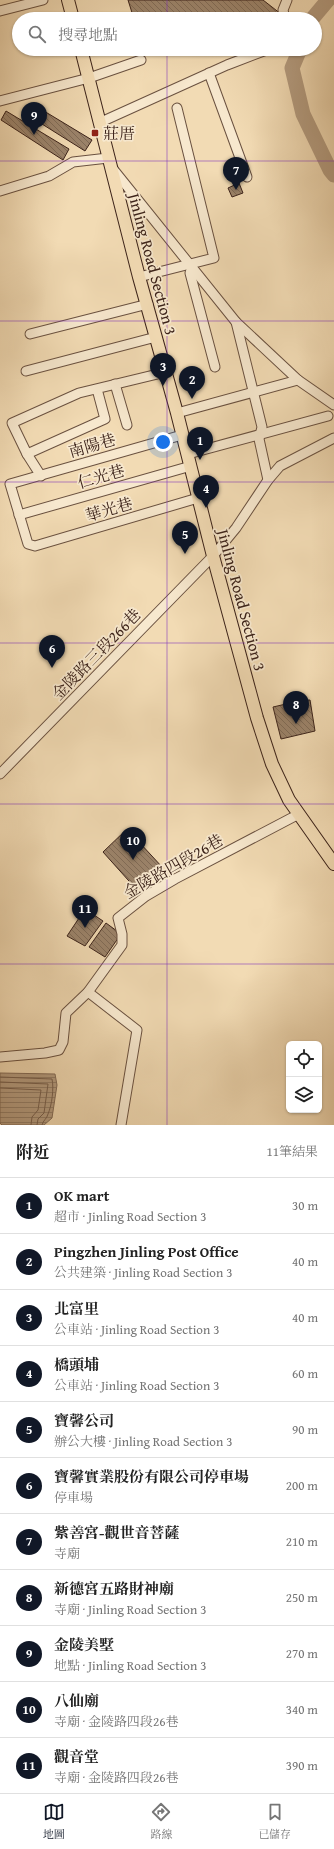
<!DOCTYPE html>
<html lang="zh-TW">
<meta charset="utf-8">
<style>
:root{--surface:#fff;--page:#f2f2f2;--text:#222;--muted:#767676;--line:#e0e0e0;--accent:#111827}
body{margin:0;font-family:"Gentium Book Plus","Noto Serif TC",serif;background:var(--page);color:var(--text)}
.controls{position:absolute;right:12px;bottom:12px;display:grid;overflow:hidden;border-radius:6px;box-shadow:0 1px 3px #0004}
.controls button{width:36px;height:36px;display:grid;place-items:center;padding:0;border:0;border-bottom:1px solid var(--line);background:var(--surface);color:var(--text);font:20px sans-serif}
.you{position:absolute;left:163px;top:442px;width:14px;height:14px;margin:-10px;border:3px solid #fff;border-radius:50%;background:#1a73e8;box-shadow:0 0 0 6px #1a73e833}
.badge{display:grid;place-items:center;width:26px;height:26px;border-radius:50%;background:var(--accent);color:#fff;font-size:13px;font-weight:700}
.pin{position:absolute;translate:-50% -33px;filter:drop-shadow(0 1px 2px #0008)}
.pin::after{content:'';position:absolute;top:21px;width:14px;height:12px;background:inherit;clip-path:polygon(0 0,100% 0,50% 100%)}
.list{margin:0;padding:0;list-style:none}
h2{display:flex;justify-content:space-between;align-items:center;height:52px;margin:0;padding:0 16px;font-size:17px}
h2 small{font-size:13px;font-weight:400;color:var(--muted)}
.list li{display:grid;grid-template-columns:26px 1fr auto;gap:12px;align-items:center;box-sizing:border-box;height:56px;padding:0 16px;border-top:1px solid var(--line)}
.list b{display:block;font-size:15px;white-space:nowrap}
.list p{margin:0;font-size:13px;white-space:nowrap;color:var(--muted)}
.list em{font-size:13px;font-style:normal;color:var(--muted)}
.icon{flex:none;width:22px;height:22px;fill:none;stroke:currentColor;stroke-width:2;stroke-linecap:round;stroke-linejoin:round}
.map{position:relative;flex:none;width:334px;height:1125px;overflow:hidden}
.search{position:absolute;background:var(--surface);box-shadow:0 1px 3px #0004;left:12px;right:12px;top:12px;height:44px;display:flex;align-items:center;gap:10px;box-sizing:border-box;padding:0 14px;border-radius:22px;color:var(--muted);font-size:15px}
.sheet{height:668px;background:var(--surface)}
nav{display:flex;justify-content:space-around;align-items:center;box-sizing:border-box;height:56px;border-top:1px solid var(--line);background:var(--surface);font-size:11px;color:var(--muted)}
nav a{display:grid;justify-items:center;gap:2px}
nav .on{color:var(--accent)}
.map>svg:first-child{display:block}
.water{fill:url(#water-rules);stroke:#846c57}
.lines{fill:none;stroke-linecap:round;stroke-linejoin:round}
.shore{stroke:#78604d;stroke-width:1}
.river{stroke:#b49c80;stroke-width:15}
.building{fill:url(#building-back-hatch);stroke:#3c231a}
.minor-casing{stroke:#6a5140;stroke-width:11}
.major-casing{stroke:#3c231a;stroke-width:14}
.minor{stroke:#f7e8ce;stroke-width:9}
.major{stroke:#f2dbb4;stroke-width:12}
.grid{fill:none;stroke:#7b2cbf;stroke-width:1;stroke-opacity:0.55}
.poi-dot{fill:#8f2418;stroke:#f7e8ce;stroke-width:1.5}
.labels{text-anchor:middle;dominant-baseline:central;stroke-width:3.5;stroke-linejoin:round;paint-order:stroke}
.poi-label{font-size:16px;fill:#3c231a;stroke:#f7e8ce;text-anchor:start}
.street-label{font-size:16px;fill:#3c231a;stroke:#f7e8ce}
</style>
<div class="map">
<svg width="334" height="1125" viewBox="0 0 334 1125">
<defs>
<pattern id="water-rules" width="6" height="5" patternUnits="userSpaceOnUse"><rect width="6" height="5" fill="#b49c80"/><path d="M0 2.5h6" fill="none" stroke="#947f68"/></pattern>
<pattern id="building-back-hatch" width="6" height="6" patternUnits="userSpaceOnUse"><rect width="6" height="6" fill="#9b836a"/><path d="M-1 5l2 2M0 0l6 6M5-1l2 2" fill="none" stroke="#806b56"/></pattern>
</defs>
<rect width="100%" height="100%" fill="#f2dbb4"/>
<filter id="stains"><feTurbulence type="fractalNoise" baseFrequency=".005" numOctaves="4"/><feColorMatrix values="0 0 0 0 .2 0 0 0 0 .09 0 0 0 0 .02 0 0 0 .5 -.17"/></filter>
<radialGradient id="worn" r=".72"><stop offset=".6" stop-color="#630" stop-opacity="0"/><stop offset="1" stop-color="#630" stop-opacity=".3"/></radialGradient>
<!-- water -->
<path class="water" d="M0,1073L55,1074L57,1085L52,1118L44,1125H2L0,1123Z"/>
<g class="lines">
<!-- shore -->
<g class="shore">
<path d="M0,1077L52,1079C54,1088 52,1105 48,1114C47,1119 43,1120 42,1125"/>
<path d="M0,1082L48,1084L44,1113L38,1119L37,1125"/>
<path d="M0,1088L41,1090L38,1110L32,1117L31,1125"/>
</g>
<!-- river -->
<g class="river">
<path d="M312,19L328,0"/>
<path d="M300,49L292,68L303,114L330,170L334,175"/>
</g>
</g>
<!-- building -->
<g class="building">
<path d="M128,0H263L281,14L282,19H134Z"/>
<path d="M173,49H215L204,52L191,50L175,54Z"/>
<path d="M39,108L92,140L85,151L34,119Z"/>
<path d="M6,111L69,149L63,160L1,120Z"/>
<path d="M239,183L243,193L232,197L228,188Z"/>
<path d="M310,700L315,731L281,739L273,707L299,701Z"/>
<path d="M127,829L163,868L137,890L103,852Z"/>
<path d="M85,909L103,921L85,946L67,936Z"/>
<path d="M106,923L121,934L105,957L89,947Z"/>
</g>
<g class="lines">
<!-- minor casing -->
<g class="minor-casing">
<g id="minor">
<path d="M0,11L43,0"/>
<path d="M285,19L283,10L287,0"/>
<path d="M209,73L247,177"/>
<path d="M0,101L89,78L141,60"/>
<path d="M101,122L227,65L269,49"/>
<path d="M113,169L236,322L298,380L334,405"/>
<path d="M0,191L49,176L73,162L108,158"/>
<path d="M192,267L190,273L215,367"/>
<path d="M139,277L214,258L177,108"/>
<path d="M236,322L262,427L259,439L268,480"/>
<path d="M30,334L148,304"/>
<path d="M26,371L156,337"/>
<path d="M115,384L127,425"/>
<path d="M97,389L105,419L27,454L12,423L79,393L166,372"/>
<path d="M177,413L298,380"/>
<path d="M182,435L10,484L28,544L35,546L198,498"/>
<path d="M27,454L41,476"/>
<path d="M188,454L328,416"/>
<path d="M19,515L191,466"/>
<path d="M0,774L213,556L236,528L268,480L280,466L334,438"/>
<path d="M88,992L137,1030L121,1125"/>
<path d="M0,1057L45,1053L59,1050L63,1042L66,1013L88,992L122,945V934L118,918L146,896L175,879L299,814"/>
</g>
</g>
<!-- major casing -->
<g class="major-casing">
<g id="major">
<path d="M68,0L73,19"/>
<path d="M81,49L139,277L177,413L213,556L257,718L272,764L289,800L334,864"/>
</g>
</g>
<!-- minor -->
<use href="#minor" class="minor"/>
<!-- major -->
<use href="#major" class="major"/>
</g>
<!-- grid -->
<path class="grid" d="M167,0V19M167,49V1125M0,161H334M0,321H334M0,482H334M0,643H334M0,804H334M0,964H334"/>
<!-- markers -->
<rect class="poi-dot" x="91" y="129" width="8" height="8" rx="2"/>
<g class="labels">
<!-- poi labels -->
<g class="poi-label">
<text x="103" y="133">莊厝</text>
</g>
<!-- street labels -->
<g class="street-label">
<text transform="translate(153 264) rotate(75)">Jinling Road Section 3</text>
<text transform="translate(92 445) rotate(-16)">南陽巷</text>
<text transform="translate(101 476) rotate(-16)">仁光巷</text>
<text transform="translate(109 509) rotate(-16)">華光巷</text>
<text transform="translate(242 600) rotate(75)">Jinling Road Section 3</text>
<text transform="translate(96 654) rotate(-46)">金陵路三段266巷</text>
<text transform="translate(173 866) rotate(-30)">金陵路四段26巷</text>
</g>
</g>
<rect width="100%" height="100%" filter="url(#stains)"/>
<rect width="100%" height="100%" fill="url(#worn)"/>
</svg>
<div class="controls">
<button><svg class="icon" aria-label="locate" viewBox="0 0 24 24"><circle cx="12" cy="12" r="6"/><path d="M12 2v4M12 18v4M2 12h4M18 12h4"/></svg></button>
<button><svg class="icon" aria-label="layers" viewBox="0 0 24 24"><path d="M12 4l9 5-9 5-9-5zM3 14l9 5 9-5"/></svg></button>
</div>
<div class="you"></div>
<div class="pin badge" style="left:200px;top:460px">1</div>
<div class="pin badge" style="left:192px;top:399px">2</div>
<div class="pin badge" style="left:163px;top:386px">3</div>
<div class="pin badge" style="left:206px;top:508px">4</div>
<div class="pin badge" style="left:185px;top:554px">5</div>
<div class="pin badge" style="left:52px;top:668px">6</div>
<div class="pin badge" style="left:236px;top:190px">7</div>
<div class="pin badge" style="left:296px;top:724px">8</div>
<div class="pin badge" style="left:34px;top:135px">9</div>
<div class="pin badge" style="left:133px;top:860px">10</div>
<div class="pin badge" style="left:85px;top:928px">11</div>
<div class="search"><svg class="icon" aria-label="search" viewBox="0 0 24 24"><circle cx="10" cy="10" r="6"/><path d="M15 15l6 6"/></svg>搜尋地點</div>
</div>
<section class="sheet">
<h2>附近<small>11筆結果</small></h2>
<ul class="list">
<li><span class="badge">1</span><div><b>OK mart</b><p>超市 · Jinling Road Section 3</p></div><em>30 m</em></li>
<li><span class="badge">2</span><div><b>Pingzhen Jinling Post Office</b><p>公共建築 · Jinling Road Section 3</p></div><em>40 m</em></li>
<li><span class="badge">3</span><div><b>北富里</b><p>公車站 · Jinling Road Section 3</p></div><em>40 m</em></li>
<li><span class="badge">4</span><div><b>橋頭埔</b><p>公車站 · Jinling Road Section 3</p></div><em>60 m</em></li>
<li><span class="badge">5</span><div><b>寶馨公司</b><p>辦公大樓 · Jinling Road Section 3</p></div><em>90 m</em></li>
<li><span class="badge">6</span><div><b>寶馨實業股份有限公司停車場</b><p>停車場</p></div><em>200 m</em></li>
<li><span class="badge">7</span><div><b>紫善宮-觀世音菩薩</b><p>寺廟</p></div><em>210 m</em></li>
<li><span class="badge">8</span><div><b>新德宮五路財神廟</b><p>寺廟 · Jinling Road Section 3</p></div><em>250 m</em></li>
<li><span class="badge">9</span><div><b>金陵美墅</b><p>地點 · Jinling Road Section 3</p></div><em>270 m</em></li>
<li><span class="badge">10</span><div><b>八仙廟</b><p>寺廟 · 金陵路四段26巷</p></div><em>340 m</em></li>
<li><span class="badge">11</span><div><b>觀音堂</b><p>寺廟 · 金陵路四段26巷</p></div><em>390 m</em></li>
</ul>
</section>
<nav>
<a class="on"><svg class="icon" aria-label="map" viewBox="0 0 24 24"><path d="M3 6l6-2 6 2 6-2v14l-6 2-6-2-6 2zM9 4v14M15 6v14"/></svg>地圖</a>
<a><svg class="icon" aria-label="directions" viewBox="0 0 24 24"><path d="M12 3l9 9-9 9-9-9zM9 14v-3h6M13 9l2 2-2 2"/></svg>路線</a>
<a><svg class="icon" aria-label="saved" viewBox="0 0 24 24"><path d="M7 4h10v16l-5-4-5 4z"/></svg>已儲存</a>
</nav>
